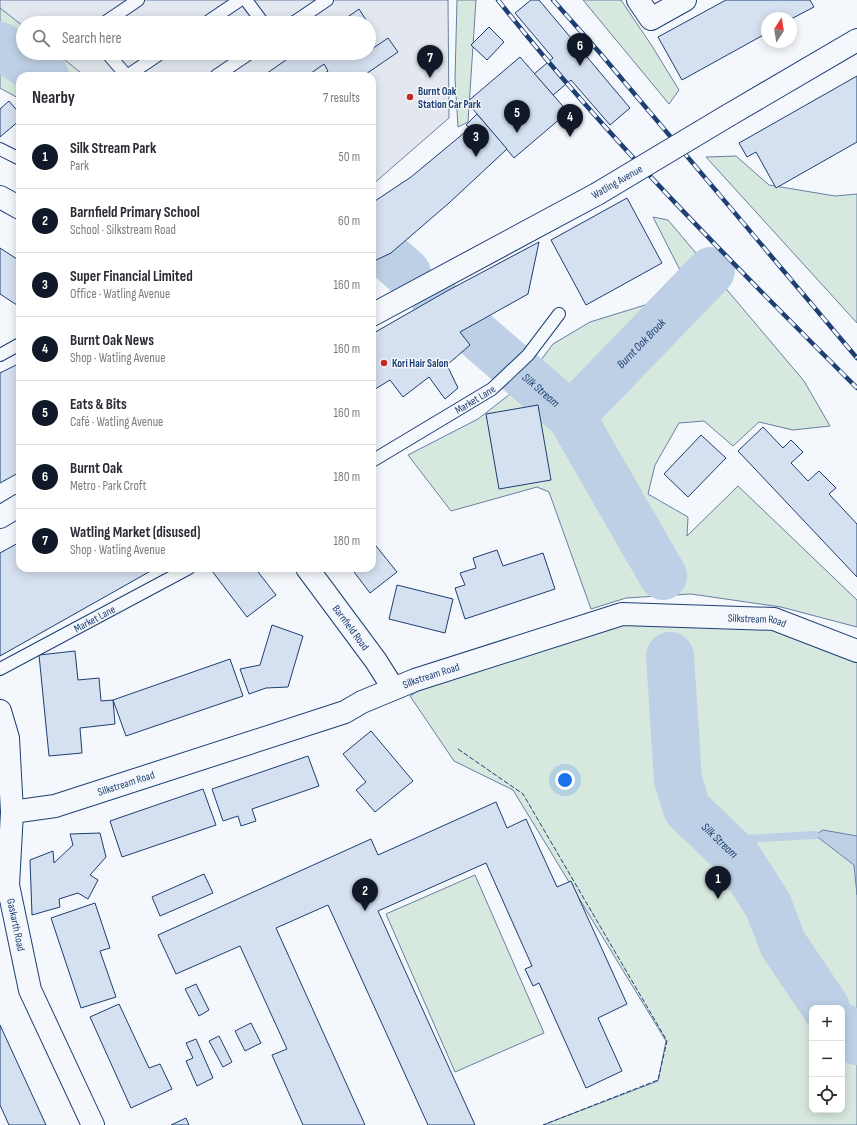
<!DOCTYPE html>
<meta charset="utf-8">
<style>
:root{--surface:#fff;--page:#f7f7f7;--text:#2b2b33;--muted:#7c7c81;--line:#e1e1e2;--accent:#111827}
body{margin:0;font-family:"Sofia Sans Condensed",sans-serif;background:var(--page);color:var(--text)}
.controls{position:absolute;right:12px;bottom:12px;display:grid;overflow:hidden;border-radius:8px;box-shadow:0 2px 10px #0003}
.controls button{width:36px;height:36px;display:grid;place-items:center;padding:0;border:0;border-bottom:1px solid var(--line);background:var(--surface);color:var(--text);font:20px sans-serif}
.compass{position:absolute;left:761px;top:12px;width:36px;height:36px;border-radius:50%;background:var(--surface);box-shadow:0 2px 10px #0003;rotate:12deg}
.you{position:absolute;left:565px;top:780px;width:14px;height:14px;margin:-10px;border:3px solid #fff;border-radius:50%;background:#1a73e8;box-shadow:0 0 0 6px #1a73e833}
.badge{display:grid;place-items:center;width:26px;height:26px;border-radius:50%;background:var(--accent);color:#fff;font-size:13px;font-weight:700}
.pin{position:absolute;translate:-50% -33px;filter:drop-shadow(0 1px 2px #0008)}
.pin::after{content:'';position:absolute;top:21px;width:14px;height:12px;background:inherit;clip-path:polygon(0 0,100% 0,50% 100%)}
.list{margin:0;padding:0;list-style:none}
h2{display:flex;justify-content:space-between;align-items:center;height:52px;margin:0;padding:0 16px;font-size:17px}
h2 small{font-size:13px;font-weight:400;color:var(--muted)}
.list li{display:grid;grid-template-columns:26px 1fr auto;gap:12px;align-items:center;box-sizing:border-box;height:64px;padding:0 16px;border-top:1px solid var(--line)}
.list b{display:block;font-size:15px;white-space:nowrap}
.list p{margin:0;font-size:13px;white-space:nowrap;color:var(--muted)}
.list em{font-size:13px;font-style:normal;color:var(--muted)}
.icon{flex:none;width:22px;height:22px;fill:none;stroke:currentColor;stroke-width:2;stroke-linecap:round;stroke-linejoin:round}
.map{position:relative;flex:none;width:857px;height:1125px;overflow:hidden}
.search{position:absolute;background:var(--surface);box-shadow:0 2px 10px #0003;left:16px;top:16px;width:360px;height:44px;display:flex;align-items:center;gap:10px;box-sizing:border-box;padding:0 14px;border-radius:22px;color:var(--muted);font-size:15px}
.panel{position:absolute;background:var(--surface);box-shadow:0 2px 10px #0003;left:16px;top:72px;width:360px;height:500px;border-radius:12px}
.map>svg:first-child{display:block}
.green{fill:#d7e8df;stroke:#687fa3;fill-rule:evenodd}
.parking{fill:#e3e8f0;stroke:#687fa3}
.water{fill:#bed0e5;stroke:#687fa3}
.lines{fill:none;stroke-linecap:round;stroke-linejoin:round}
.stream{stroke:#bed0e5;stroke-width:8}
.river{stroke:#bed0e5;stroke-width:48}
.building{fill:#d5e0f0;stroke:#1d3f73}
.lane-casing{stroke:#1d3f73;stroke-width:14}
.street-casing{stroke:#1d3f73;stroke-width:24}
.secondary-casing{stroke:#1d3f73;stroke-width:24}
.lane{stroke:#f4f7fb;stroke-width:12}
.street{stroke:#f4f7fb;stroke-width:22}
.secondary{stroke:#f4f7fb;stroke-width:22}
.rail-casing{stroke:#1d3f73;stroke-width:4.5}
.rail{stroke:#f4f7fb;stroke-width:3;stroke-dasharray:9;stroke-linecap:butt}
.secondary-bridge-casing{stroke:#1d3f73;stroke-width:24;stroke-linecap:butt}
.secondary-bridge{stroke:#f4f7fb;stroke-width:22}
.fence{stroke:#1d3f73;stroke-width:1;stroke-dasharray:5 2;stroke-linecap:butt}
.poi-dot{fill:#c62828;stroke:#f4f7fb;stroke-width:1.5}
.labels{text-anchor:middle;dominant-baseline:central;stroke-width:3;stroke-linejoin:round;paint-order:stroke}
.poi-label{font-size:11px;font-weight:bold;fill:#1d3f73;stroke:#f4f7fb;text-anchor:start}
.street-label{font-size:11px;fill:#1d3f73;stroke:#f4f7fb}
.water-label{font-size:12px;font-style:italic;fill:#1d3f73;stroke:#f4f7fb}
</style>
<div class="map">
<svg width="857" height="1125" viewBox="0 0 857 1125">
<rect width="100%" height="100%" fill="#f4f7fb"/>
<!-- green -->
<g class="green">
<path d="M0,0L23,23V53H157L177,76H20V99L0,88Z"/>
<path d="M457,0H476L468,122L458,127L455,79Z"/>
<path d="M583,0H621L652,46L679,90L669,104Z"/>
<path d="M736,156L769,185L835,196L857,194V323L706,157Z"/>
<path d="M653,217L668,220L804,381L830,426L793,430L759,422L733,446L704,421L679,423L655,465L648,494L688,517L687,536L738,486L857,600V627L781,607L691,594L626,598L591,609L549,492L537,487L451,511L408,455L478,419L523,384L553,344L590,322L671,297L681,272Z"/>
<path d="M623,613L771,618L857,651V1125H543L658,1081L666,1041L513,790L454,761L410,696L445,675ZM812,1008H842V1110H812Z"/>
<path d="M475,875L544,1033L455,1072L386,914Z"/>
</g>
<!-- parking -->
<path class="parking" d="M0,0H448L449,118L372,185V76H85L56,53H369V23H23V26L0,8Z"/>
<!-- water -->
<path class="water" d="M823,830L857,836V895L854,865L815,835Z"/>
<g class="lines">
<!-- stream -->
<g class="stream">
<path d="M407,273L434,298"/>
<path d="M727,848L746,839L815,835"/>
</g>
<!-- river -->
<g class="river">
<path d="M0,46L45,76"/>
<path d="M372,242L407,273"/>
<path id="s1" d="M434,298L571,416L663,576"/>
<path id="s2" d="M571,416L711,271"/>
<path id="s3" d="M670,656L678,780L687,809L738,858L768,905L783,944L826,1008"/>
<path d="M842,1027L857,1041"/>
</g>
</g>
<!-- building -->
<g class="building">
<path d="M531,0H539L630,108L610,125L571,80L553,95L534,74L553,58L515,13Z"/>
<path d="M726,0H810L814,7L791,19V18H767V33L682,80L658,37Z"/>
<path d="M359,9L368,23H339Z"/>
<path d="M489,27L504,42L487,60L471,45Z"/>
<path d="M388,38L398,52L363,76H320L328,71L324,64L307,76H263L296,53H354L358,59L366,53H369V51Z"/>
<path d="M520,57L568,112L514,158L467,102Z"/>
<path d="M857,76V142L776,188L756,152L747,157L739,143Z"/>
<path d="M9,101L20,114V120L0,137V109Z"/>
<path d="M477,114L507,149L449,203L391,253L372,262V203L411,177L470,128L466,125Z"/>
<path d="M627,198L662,263L586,305L551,240Z"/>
<path d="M539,242L528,294L460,332L470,345L447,365L458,388L445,399L429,377L403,397L390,380L372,391V334L447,291Z"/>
<path d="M0,248L20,261V307L0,294Z"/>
<path d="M20,363V472L0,483V373Z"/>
<path d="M538,405L551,480L499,489L486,414Z"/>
<path d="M763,427L783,448L791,440L803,452L791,463L808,481L819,471L836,488L829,494L857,524V577L738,451Z"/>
<path d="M701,435L726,458L688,497L664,474Z"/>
<path d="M372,541L397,572L370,593L351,568H372Z"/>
<path d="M20,542V568H156L0,656V553Z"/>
<path d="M497,550L503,566L543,553L555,589L465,619L455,588L465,585L460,573L476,568L473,558Z"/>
<path d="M216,568H255L276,595L247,617L212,571Z"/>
<path d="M397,585L453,599L445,633L389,619Z"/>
<path d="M272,625L303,636L288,687L266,688L249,694L240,669L260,665Z"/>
<path d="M75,651L78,680L99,678L101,701L113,700L115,724L80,728L82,753L49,756L39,655Z"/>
<path d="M230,659L243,696L126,736L113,700Z"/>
<path d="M371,731L413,781L375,812L356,790L366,782L343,754Z"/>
<path d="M308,756L319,786L252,809L256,821L241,826L238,816L223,821L212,789Z"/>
<path d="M203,789L216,825L122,857L110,821Z"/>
<path d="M496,802L507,828L526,819L557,887L571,881L627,1004L598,1018L622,1071L586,1088L539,983L533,986L525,969L532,966L486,863L378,911L475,1125H428L328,905L276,928L365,1125H303L272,1055L287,1049L240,946L176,974L158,935L371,839L378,855Z"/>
<path d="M100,833L106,857L90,875L98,880L88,899L78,893L59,899L60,907L32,915L30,860L53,851L54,863L73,845L70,834Z"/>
<path d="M204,874L213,893L160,916L152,897Z"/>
<path d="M95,903L110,948L100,951L116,997L81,1008L51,918Z"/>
<path d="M196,984L209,1010L199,1016L185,989Z"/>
<path d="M119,1004L149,1068L160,1064L172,1089L131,1108L90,1017Z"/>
<path d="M251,1023L261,1043L245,1051L235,1031Z"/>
<path d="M0,1025L46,1125H9L0,1105Z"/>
<path d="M219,1036L232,1062L223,1067L209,1041Z"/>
<path d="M196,1039L213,1078L197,1086L186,1061L193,1058L186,1043Z"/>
<path d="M186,1118L189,1125H171Z"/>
</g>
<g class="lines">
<!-- lane casing -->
<g class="lane-casing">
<g id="lane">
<path d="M246,0L263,23"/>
<path d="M104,23L138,0"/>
<path d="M206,23L240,0"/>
<path d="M293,23L327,0"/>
<path d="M107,53L127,76L161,53"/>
<path d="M216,76L250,53"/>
<path d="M0,149L20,159"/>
<path d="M0,355L20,344"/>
<path id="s4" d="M372,461L492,389L528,355L559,314"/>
<path id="s5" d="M0,669L189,568"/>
</g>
</g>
<!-- street casing -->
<g class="street-casing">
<g id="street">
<path d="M638,0L651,19L685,0"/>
<path d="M0,197L20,208"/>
<path id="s6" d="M307,568L376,661L393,688"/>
<path id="s7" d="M0,711L8,738L12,812L8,885L30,990L93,1125"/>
<path id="s8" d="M12,812L55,806L345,712L362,702L415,680L622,614L774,619L857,651"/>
</g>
</g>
<!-- secondary casing -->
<g class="secondary-casing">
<g id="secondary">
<path d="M729,115L857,40"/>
<path d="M372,315L597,194"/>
<path d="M0,517L20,505"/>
</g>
</g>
<!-- lane -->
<use href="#lane" class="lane"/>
<!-- street -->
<use href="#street" class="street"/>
<!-- secondary -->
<use href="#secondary" class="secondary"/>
<!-- rail casing -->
<g class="rail-casing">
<g id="rail">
<path d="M498,0C607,138 732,263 857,388"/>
<path d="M553,0L600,53L857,358"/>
</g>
</g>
<!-- rail -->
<use href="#rail" class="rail"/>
<!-- secondary-bridge casing -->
<g class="secondary-bridge-casing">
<path id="secondary-bridge" d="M597,194L729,115"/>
</g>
<!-- secondary-bridge -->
<use href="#secondary-bridge" class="secondary-bridge"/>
<!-- fence -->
<path class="fence" d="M458,749L523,794L667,1041L658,1080L543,1125"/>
</g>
<!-- markers -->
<g class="poi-dot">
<circle cx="410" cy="97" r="4"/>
<circle cx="384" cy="363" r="4"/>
</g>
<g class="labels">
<!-- poi labels -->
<g class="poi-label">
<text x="418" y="91">Burnt Oak<tspan x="418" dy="13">Station Car Park</tspan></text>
<text x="392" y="363">Kori Hair Salon</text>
</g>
<!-- street labels -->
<g class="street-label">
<text transform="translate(617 182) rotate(-30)">Watling Avenue</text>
<text stroke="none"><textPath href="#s4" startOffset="120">Market Lane</textPath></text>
<text stroke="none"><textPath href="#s5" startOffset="107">Market Lane</textPath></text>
<text stroke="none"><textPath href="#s8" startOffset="778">Silkstream Road</textPath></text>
<text stroke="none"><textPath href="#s6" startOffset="74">Barnfield Road</textPath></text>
<text stroke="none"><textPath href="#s8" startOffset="442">Silkstream Road</textPath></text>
<text stroke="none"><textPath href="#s8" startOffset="118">Silkstream Road</textPath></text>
<text stroke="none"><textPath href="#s7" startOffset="216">Gaskarth Road</textPath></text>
</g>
<!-- water labels -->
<g class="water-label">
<text stroke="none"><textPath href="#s2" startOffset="101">Burnt Oak Brook</textPath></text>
<text stroke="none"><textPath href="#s1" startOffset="141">Silk Stream</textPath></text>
<text stroke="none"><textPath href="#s3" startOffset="200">Silk Stream</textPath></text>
</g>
</g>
</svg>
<div class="controls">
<button>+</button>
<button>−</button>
<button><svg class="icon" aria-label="locate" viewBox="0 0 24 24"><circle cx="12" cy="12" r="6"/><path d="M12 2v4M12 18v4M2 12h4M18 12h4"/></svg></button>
</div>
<svg class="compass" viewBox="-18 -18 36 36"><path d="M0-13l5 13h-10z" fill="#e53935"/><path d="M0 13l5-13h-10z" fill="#7c7c81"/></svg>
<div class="you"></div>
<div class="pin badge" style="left:718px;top:899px">1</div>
<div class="pin badge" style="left:365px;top:911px">2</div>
<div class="pin badge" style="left:476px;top:157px">3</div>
<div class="pin badge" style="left:570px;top:137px">4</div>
<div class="pin badge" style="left:517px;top:133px">5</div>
<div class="pin badge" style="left:580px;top:66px">6</div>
<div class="pin badge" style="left:430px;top:78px">7</div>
<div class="search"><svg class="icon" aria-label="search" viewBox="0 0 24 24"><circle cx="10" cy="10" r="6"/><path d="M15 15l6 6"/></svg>Search here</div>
<section class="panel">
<h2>Nearby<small>7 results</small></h2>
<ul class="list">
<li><span class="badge">1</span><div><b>Silk Stream Park</b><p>Park</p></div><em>50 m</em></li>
<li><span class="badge">2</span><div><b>Barnfield Primary School</b><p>School · Silkstream Road</p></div><em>60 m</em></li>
<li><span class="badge">3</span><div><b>Super Financial Limited</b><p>Office · Watling Avenue</p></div><em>160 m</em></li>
<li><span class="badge">4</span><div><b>Burnt Oak News</b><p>Shop · Watling Avenue</p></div><em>160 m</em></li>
<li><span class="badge">5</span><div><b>Eats &amp; Bits</b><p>Café · Watling Avenue</p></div><em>160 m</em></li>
<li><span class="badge">6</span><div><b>Burnt Oak</b><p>Metro · Park Croft</p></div><em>180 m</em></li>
<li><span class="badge">7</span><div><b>Watling Market (disused)</b><p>Shop · Watling Avenue</p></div><em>180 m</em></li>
</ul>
</section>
</div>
